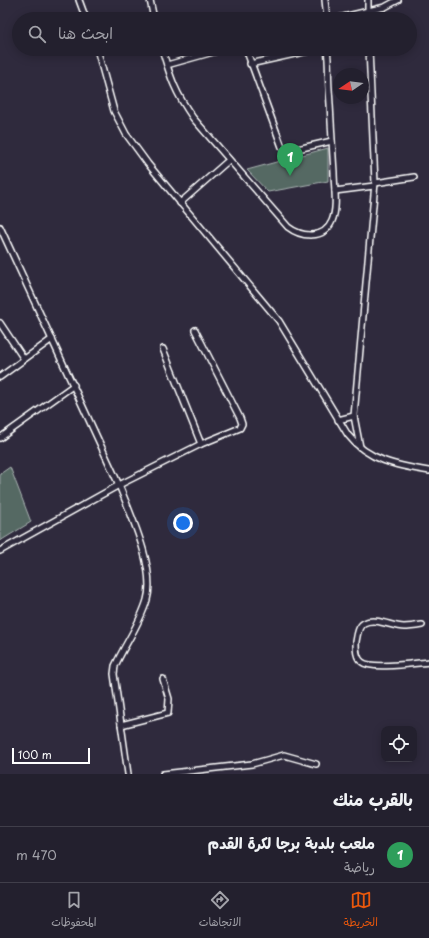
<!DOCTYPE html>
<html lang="ar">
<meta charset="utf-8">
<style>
:root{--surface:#23202e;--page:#2f2d3a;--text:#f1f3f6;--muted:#a3a3aa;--line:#403e4a;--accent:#ea580c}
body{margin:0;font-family:"Playpen Sans","Playpen Sans Arabic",sans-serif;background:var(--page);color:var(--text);direction:rtl}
.controls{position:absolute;right:12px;bottom:12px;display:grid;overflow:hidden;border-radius:8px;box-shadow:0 2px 10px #0003}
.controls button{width:36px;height:36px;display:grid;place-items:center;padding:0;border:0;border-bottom:1px solid var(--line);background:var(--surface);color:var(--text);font:20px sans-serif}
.compass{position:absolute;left:333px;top:68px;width:36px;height:36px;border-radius:50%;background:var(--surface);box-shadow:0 2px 10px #0003;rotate:257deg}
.scale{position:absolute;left:12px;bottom:10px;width:78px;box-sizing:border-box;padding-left:4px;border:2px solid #fff;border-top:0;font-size:11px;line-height:14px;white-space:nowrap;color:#fff;-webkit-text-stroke:3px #2f2a3d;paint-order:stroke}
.you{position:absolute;left:183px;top:523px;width:14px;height:14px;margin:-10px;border:3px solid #fff;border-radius:50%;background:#1a73e8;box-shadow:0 0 0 6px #1a73e833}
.badge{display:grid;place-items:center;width:26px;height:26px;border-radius:50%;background:var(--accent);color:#fff;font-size:13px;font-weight:700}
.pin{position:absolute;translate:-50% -33px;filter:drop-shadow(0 1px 2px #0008)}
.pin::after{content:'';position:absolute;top:21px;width:14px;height:12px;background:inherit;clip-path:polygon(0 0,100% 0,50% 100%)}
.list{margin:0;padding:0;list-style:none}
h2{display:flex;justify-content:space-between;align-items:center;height:52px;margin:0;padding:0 16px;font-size:17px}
h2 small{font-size:13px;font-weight:400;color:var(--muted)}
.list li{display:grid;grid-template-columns:26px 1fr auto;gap:12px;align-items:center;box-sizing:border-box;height:56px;padding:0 16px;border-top:1px solid var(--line)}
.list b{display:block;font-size:15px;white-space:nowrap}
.list p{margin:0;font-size:13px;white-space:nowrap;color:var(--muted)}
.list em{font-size:13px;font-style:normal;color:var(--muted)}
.icon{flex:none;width:22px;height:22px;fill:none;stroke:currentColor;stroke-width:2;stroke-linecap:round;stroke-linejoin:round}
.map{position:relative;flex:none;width:429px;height:774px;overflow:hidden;direction:ltr}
.search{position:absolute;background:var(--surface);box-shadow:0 2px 10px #0003;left:12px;right:12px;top:12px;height:44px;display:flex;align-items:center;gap:10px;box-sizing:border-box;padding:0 14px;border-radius:22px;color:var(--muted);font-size:15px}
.sheet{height:108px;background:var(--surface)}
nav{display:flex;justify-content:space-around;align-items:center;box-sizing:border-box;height:56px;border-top:1px solid var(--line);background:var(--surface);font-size:11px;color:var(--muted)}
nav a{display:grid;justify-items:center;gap:2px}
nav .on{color:var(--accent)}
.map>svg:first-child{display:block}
.green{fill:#556964;stroke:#aab4b2}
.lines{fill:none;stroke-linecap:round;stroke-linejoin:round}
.street-casing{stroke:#fff;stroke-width:8}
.street{stroke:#2f2a3d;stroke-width:5}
</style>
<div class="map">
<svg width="429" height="774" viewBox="0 0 429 774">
<rect width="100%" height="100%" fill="#2f2a3d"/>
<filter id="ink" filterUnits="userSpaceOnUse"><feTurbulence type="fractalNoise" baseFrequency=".025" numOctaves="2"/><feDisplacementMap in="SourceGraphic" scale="8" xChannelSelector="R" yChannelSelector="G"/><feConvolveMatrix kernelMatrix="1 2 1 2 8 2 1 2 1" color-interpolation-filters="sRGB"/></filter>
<g filter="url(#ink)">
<!-- green -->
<g class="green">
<path d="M328,148V181L268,192L247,170Z"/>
<path d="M10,467L31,522L0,541V474Z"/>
</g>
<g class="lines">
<!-- street casing -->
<g class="street-casing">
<g id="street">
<path d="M79,0L86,19"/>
<path d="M150,0L154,19"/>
<path d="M325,0L327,19"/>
<path d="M368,0V19"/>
<path d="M335,19L385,7L398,0"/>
<path d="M97,49L114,111L126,134L148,164L279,321L348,435C368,461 399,466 429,471"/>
<path d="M162,49C171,79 175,92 193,118L288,227C301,237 324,240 332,221C338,207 334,187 334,172C332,144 331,117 329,89C328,76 329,62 327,49"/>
<path d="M246,49L282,147L289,151L332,141"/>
<path d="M250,64L317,49"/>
<path d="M167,65L224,49"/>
<path d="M375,183L414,177"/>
<path d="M335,191L374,186"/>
<path d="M180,203L229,160"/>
<path d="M0,227L119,485C131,515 156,569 147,600C140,624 125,644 115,666L114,674L128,774"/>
<path d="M0,323L24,359"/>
<path d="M163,349L201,444"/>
<path d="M0,377L52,339"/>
<path d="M338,420L354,416"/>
<path d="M0,438L74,385"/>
<path d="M360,447L354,416L375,183L369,49"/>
<path d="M0,551L119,485L201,444L240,428L242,424L240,418L195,330"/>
<path d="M422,625C416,626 410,627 404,627C392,627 376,617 364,623C358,626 357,636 356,642C356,649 356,658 362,662C371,670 416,663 429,662"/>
<path d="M121,725L168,713L169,699L163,679"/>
<path d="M163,774L252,764L284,755L316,764"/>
</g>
</g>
<!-- street -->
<use href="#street" class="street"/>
</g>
</g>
</svg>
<div class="controls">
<button><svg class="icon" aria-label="locate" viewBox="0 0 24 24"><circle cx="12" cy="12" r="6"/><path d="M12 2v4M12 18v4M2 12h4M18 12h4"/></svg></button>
</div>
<svg class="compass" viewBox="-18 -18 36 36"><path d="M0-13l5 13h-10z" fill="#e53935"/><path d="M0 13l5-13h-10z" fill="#a3a3aa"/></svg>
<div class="scale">100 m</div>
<div class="you"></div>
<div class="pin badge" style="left:290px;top:176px;background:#2e9e5b">1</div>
<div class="search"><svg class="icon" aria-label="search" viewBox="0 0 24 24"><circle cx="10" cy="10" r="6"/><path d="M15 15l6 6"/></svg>ابحث هنا</div>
</div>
<section class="sheet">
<h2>بالقرب منك<small></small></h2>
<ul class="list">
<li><span class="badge" style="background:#2e9e5b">1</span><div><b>ملعب بلدبة برجا لكرة القدم</b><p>رياضة</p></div><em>470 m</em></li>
</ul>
</section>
<nav>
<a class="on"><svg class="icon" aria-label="map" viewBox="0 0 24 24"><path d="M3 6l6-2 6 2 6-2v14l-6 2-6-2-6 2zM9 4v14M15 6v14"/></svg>الخريطة</a>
<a><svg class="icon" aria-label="directions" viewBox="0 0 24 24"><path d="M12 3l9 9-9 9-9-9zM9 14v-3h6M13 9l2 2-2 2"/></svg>الاتجاهات</a>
<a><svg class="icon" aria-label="saved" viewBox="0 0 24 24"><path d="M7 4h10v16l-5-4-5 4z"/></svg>المحفوظات</a>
</nav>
